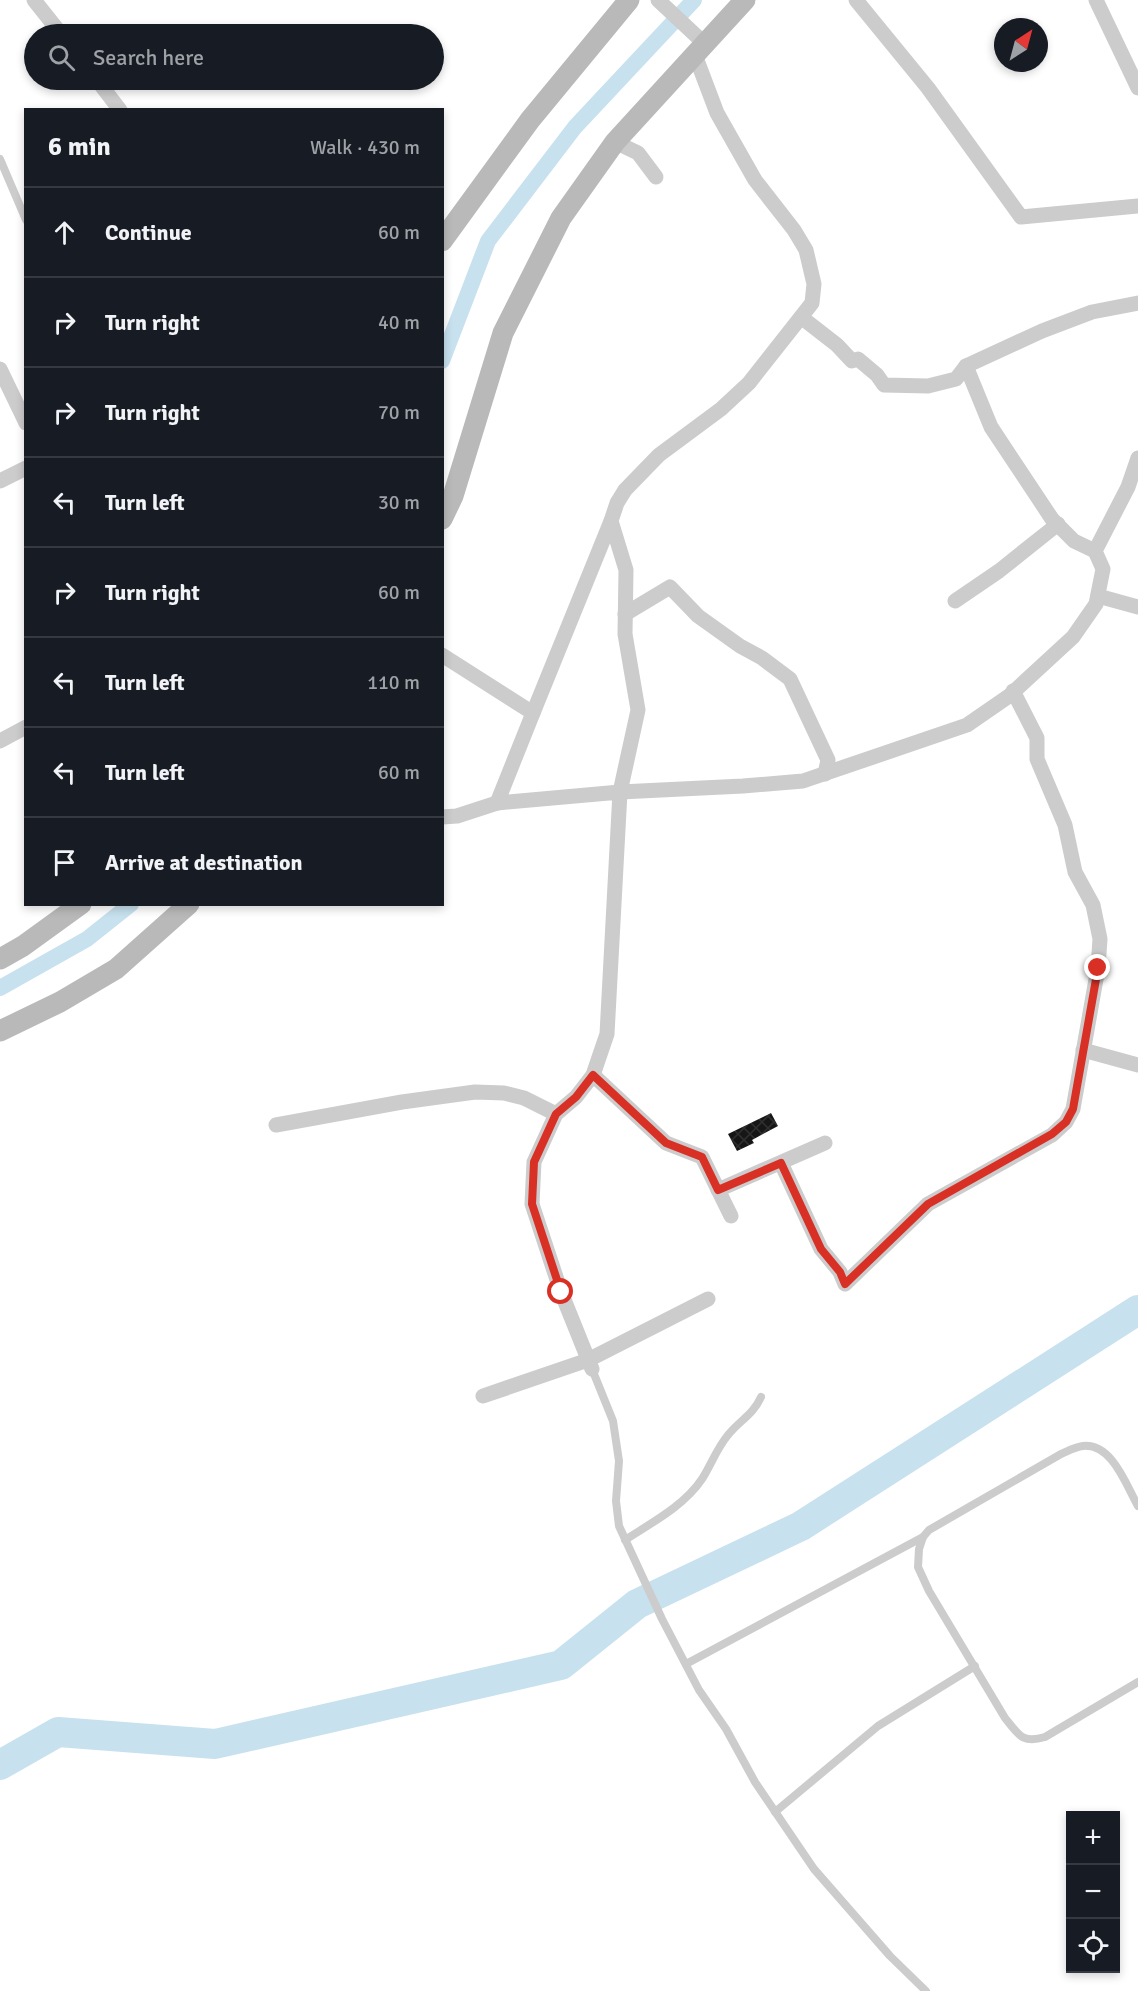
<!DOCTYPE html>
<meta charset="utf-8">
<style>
:root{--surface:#171b24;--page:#242831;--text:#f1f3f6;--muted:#9ea1a6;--line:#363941}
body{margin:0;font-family:Signika,sans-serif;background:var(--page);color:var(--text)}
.controls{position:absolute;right:18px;bottom:18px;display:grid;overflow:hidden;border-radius:0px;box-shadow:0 3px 9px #0003}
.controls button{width:54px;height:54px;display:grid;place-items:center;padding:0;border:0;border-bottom:2px solid var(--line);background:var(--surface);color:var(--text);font:30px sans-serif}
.compass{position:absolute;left:994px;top:18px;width:54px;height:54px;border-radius:50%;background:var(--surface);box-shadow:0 3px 9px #0003;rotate:36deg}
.stop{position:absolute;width:18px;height:18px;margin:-14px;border:4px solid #d93025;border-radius:50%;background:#fff}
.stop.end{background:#d93025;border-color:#fff;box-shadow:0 2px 6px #0008}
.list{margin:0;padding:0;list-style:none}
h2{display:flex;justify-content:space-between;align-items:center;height:78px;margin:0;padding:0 24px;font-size:26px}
h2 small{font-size:20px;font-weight:400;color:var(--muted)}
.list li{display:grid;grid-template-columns:39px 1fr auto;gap:18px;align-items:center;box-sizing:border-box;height:90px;padding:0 24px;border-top:2px solid var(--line)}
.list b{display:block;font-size:22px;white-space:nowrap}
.list em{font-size:20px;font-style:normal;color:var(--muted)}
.icon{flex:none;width:33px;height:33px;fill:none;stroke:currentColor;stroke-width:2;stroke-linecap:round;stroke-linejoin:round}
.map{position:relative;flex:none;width:1138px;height:1991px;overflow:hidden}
.search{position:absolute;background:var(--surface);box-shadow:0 3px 9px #0003;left:24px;top:24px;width:420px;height:66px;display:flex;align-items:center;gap:15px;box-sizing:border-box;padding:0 21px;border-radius:33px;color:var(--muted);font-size:22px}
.panel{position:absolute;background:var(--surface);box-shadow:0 3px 9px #0003;left:24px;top:108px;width:420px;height:798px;border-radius:0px}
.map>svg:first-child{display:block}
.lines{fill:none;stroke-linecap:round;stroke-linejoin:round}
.canal{stroke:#c7e1ee;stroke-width:16}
.river{stroke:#c7e1ee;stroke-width:30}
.building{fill:url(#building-cross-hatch)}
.lane{stroke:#ccc;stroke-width:8}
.street{stroke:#ccc;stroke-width:15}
.secondary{stroke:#b9b9b9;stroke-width:21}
.route{stroke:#d93025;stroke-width:8}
</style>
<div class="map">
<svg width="1138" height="1991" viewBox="0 0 1138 1991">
<defs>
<pattern id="building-cross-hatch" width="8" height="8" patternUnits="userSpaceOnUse" patternTransform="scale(1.5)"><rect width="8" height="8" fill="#161616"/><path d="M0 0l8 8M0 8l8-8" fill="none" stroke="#303030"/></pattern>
</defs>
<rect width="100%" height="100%" fill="#fff"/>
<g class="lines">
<!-- canal -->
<g class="canal">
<path d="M442,361L488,241L575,127L694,0"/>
<path d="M0,988L87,939L131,904"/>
</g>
<!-- river -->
<path class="river" d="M0,1765L58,1732L215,1744L561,1665L637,1604L801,1526L1138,1310"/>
</g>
<!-- building -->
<path class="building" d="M771,1113L778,1126L752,1140L754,1143L737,1151L728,1134Z"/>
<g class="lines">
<!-- lane -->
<g class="lane">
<path d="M0,159L26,220"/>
<path d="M592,1369L613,1421L619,1461L616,1501L619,1526L662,1619L699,1690L726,1729L755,1782L814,1869L890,1956L926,1991"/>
<path d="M1138,1506C1126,1485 1112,1443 1083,1446C1075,1447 1068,1451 1061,1454L929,1530L923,1537L919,1549L918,1567L929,1591L1005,1718C1019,1735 1022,1744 1045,1737L1138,1682"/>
<path d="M625,1540C651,1523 684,1506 702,1479C711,1465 717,1448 728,1435C740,1420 753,1415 761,1397"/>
<path d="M686,1664L923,1537"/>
<path d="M775,1812L878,1726L975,1666"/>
</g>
<!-- street -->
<g class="street">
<path d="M34,0L61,34"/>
<path d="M658,0L705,44"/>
<path d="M856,0L928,88L1021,217L1138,206"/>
<path d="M1096,0L1138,88"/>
<path d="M695,55L717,113L755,180L794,230L806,250L814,284L812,303L749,383L721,409L659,455L625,490L617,503L611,521L626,570L625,634L638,710L620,792L743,786L803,781L967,725L1009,696L1073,637L1096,604L1103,569L1095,551L1128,487L1138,458"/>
<path d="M97,80L120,110"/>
<path d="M615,142L638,153L656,177"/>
<path d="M801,317L837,345L852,361L858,359L877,375L884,385L928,386L956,379L966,366L1042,331L1092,312L1138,303"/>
<path d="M966,366L991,427L1052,519L1074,541L1095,551"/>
<path d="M0,369L26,423"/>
<path d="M0,481L26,468"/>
<path d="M1098,596L1138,607"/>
<path d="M955,601L999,571L1058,524"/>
<path d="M625,614L670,587L698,616L740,646L762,658L790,679L828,760L825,774"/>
<path d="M442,655L533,713L497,803"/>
<path d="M533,713L611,521"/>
<path d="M0,741L26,727"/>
<path d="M442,817L457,816L497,803L620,792L607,1034L593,1075L576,1097L556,1114L534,1162L532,1204L561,1292L592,1369"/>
<path d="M1083,1050L1138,1065"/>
<path d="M593,1075L666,1143L702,1157L731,1216"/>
<path d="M276,1125L402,1102L475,1092L504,1093L524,1098L556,1114"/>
<path d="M781,1163L821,1249L840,1272L845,1284L928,1204L1052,1135L1066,1122L1073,1109L1098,968L1100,939L1093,905L1075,872L1065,825L1037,759V738L1013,691"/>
<path d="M718,1190L825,1143"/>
<path d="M483,1396L588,1360L708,1299"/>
</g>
<!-- secondary -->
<g class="secondary">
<path d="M442,241L530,120L629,0"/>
<path d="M442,519L453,496L503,333L561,218L615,142L745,0"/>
<path d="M0,959L23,946L81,904"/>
<path d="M0,1031L60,1002L116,969L189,904"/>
</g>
</g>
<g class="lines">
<!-- route -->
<path class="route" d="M561,1292L532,1204L534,1162L556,1114L576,1097L593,1075L666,1143L702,1157L718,1190L781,1163L821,1249L840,1272L845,1284L928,1204L1052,1134L1066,1122L1073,1109L1098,968"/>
</g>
</svg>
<div class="controls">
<button>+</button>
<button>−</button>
<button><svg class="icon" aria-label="locate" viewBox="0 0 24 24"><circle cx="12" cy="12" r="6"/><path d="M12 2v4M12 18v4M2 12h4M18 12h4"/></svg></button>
</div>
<svg class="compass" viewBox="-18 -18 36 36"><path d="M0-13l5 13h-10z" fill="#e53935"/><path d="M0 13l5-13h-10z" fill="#9ea1a6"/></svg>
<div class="stop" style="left:561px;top:1292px"></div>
<div class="stop end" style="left:1098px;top:968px"></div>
<div class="search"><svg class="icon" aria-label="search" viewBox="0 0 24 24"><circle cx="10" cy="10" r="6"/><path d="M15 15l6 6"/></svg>Search here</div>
<section class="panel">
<h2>6 min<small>Walk · 430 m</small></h2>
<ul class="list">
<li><svg class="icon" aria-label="ahead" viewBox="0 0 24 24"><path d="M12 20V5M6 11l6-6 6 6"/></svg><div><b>Continue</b></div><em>60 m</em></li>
<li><svg class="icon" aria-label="right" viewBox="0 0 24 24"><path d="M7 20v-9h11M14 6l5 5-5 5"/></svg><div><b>Turn right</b></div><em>40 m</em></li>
<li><svg class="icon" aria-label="right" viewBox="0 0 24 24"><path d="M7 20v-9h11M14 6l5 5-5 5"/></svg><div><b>Turn right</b></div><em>70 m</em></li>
<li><svg class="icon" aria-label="left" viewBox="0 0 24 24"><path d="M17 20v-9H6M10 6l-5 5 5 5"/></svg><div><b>Turn left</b></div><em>30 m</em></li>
<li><svg class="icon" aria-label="right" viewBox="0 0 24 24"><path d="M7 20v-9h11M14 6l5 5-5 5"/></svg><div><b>Turn right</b></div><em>60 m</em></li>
<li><svg class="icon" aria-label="left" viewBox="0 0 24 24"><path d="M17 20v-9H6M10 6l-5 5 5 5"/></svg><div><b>Turn left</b></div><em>110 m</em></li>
<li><svg class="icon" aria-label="left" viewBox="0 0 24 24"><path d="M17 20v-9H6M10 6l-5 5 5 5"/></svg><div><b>Turn left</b></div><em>60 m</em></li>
<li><svg class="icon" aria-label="arrive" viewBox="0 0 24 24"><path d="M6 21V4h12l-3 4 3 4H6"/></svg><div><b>Arrive at destination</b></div></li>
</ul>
</section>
</div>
